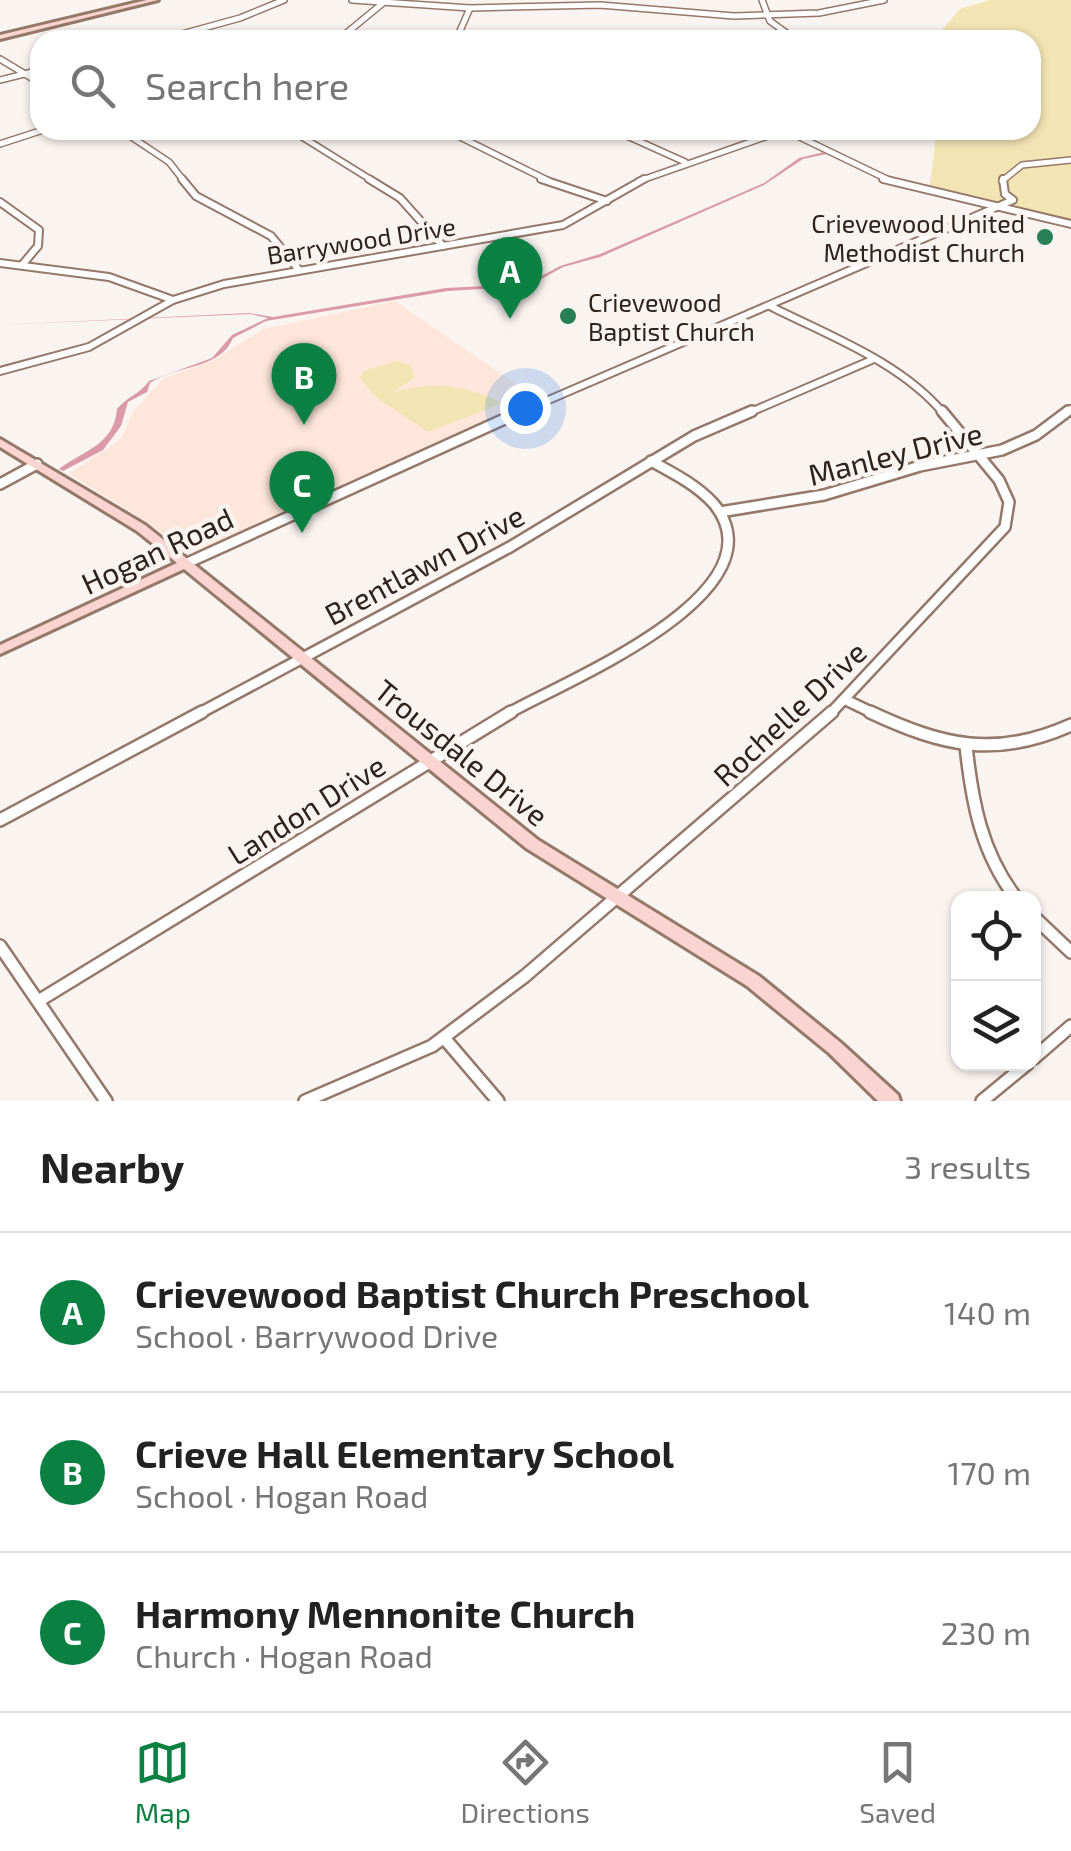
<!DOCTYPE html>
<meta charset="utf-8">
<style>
:root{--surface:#fff;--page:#f6f6f6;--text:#222;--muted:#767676;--line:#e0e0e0;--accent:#0b8043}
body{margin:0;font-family:"Exo 2",sans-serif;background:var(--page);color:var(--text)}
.controls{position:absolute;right:30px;bottom:30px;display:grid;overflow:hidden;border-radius:20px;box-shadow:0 2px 8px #0004}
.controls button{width:90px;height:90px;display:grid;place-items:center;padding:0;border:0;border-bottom:2px solid var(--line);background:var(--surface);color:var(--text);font:50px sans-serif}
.you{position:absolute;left:525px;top:408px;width:35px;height:35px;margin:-25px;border:8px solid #fff;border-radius:50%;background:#1a73e8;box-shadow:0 0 0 15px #1a73e833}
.badge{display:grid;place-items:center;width:65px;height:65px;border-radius:50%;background:var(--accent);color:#fff;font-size:32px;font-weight:700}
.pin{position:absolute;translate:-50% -82px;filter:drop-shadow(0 2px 5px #0008)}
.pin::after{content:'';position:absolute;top:52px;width:35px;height:30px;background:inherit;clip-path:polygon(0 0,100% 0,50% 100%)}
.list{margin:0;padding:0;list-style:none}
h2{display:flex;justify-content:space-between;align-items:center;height:130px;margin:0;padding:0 40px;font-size:42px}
h2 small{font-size:32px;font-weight:400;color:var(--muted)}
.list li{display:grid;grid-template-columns:65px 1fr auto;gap:30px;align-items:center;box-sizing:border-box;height:160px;padding:0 40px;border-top:2px solid var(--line)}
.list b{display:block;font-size:38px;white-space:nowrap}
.list p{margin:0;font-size:32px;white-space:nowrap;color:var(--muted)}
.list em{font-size:32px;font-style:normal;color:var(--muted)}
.icon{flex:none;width:55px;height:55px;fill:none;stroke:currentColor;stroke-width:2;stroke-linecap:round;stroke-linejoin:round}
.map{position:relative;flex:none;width:1071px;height:1101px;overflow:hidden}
.search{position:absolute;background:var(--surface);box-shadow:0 2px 8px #0004;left:30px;right:30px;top:30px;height:110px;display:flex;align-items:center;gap:25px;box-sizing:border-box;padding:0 35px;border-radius:30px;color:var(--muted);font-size:38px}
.sheet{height:610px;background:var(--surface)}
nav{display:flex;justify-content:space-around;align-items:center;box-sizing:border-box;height:140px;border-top:2px solid var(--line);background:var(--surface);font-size:28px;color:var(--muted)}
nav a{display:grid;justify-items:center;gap:5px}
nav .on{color:var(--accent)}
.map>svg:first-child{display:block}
.built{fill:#fee7da}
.green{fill:#f2e4b3}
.water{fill:#db9aa7}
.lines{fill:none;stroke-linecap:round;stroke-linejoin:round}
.street-far3-casing{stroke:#947869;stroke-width:8}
.street-far2-casing{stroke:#947869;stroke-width:10}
.street-far1-casing{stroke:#947869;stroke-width:14}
.street-casing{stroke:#947869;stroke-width:16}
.secondary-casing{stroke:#947869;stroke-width:6}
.street-far3{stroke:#fff;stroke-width:5}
.street-far2{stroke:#fff;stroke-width:6}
.street-far1{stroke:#fff;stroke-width:9}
.street{stroke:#fff;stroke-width:11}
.secondary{fill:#fad4d0;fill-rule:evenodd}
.poi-dot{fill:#288156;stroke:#faf4f1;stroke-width:4}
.labels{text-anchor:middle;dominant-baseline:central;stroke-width:9;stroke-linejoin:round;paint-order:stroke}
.far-poi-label{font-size:25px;fill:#2d221c;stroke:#faf4f1;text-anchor:end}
.far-street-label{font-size:25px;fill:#2d221c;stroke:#faf4f1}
.street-label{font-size:30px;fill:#2d221c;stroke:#faf4f1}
</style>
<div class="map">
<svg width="1071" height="1101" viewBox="0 0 1071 1101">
<rect width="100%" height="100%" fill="#faf4f1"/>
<!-- built -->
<path class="built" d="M395,301L538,399L205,548L187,552L139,517L69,474L121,439L133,412L163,379L214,360L263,329Z"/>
<!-- green -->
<g class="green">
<path d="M990,0H1071V224L929,191L937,130H1031V40L935,38L960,9Z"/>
<path d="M398,361L411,366L415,377L393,392C435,381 465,385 503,403L428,432L377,398L360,378L364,371Z"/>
</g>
<!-- water -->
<path class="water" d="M824,152L827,154L803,159L764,185L600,257L563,267L529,286L448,291L266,321L233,338C220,370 175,365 150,383L147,392L128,402L121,426L103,450L63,471L59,469C84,450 114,445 117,409C127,397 141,393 149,381L212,358L232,335L268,318L250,314L0,325L249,313L273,317L446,288L527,284L560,266L600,254L764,183L799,158Z"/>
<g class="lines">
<!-- street-far3 casing -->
<g class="street-far3-casing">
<g id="street-far3">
<path d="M352,0L470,8L600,5L734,16L819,13L884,0"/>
<path d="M762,0L770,21L796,40"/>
<path d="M160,40L240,18L284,0"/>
<path d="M338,40L383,3"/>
<path d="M456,40L470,8"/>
<path d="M0,59L40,83"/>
<path d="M0,80L40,70"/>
<path d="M121,130L169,162L184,181"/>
<path d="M291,130L373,181"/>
<path d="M446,130L549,181"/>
<path d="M614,130L685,162"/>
<path d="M785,130L891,181"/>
<path d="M0,144L43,130"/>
<path d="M639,181L785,130"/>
<path d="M1002,181L1022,165L1071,160"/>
</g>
</g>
<!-- street-far2 casing -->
<g class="street-far2-casing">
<g id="street-far2">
<path d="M182,179L196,196L271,236L299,270"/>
<path d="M369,179L400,198L443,246"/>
<path d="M541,179L607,201"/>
<path d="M883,179L1071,224"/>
<path d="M0,202L39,230L38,246L22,265"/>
<path d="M0,263L109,277L173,300"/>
<path d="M770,306C829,336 901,362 944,414"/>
<path d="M0,371L89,347L173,300L224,284L563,225L644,179"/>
<path d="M516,414L1013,200L1005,194L1003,179"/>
<path d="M746,414L874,359"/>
<path d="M1065,414L1071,409"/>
</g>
</g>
<!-- street-far1 casing -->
<g class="street-far1-casing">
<g id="street-far1">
<path d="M0,484L37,464"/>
<path d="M720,512L824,495L920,466L1002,450L1036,435L1068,411"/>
<path d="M185,564L522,411"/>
<path d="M846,700L875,714"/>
<path d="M198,714L510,547L694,436L752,411"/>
<path d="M507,714C558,684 787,594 714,504C697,485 673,473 651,461"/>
<path d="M830,714L1005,527L1009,502L999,480L942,411"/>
</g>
</g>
<!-- street casing -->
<g class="street-casing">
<g id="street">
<path d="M870,712C943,746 995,759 1071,725"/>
<path d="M966,746C972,802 981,852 1016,898"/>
<path d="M0,820L202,712"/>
<path d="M1034,917L1071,952"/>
<path d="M0,946L106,1101"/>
<path d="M40,1000L511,712"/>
<path d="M445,1039L498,1101"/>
<path d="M1034,1058L1071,1026"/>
<path d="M305,1101L432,1046L525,976L832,712"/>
<path d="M982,1101L1027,1064"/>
</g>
</g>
<!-- secondary casing -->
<g class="secondary-casing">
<g id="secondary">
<path d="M147,0H158L0,39V35Z"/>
<path d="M0,439L145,525L538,840L759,976L841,1043L898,1095L900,1101H878L829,1053L747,986L526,848L184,569L0,654V645L177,563L137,531L0,447Z"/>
</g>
</g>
<!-- street-far3 -->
<use href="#street-far3" class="street-far3"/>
<!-- street-far2 -->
<use href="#street-far2" class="street-far2"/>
<!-- street-far1 -->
<use href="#street-far1" class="street-far1"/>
<!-- street -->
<use href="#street" class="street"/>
<!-- secondary -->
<use href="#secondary" class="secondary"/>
</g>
<!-- markers -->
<g class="poi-dot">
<circle cx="1045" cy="237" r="10"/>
<circle cx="568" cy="316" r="10"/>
</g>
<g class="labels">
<!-- far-poi labels -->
<g class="far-poi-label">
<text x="1025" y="223">Crievewood United<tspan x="1025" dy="29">Methodist Church</tspan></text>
<text x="588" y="302" text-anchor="start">Crievewood<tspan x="588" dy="29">Baptist Church</tspan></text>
</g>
<!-- far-street labels -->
<g class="far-street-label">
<text transform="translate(361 240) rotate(-9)">Barrywood Drive</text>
</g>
<!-- street labels -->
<g class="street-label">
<text transform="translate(895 453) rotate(-14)">Manley Drive</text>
<text transform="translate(157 550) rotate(-25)">Hogan Road</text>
<text transform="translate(424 564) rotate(-28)">Brentlawn Drive</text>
<text transform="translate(789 713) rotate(-43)">Rochelle Drive</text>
<text transform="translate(462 752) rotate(39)">Trousdale Drive</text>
<text transform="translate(306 809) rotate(-32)">Landon Drive</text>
</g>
</g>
</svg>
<div class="controls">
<button><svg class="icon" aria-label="locate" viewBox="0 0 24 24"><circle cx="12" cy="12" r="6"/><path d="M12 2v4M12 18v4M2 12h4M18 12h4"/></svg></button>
<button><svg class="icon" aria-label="layers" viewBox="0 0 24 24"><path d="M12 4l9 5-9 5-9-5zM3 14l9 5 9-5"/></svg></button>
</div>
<div class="you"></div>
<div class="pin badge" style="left:510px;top:319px">A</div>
<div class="pin badge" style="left:304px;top:425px">B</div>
<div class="pin badge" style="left:302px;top:533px">C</div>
<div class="search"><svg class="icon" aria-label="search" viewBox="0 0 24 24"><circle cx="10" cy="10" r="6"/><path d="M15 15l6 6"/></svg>Search here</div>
</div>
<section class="sheet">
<h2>Nearby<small>3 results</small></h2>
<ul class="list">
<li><span class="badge">A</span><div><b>Crievewood Baptist Church Preschool</b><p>School · Barrywood Drive</p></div><em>140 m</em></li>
<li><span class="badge">B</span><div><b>Crieve Hall Elementary School</b><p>School · Hogan Road</p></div><em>170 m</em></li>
<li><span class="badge">C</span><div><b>Harmony Mennonite Church</b><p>Church · Hogan Road</p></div><em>230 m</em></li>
</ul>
</section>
<nav>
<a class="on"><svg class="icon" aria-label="map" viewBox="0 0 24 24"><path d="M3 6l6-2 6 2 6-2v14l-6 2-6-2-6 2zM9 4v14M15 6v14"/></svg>Map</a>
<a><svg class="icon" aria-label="directions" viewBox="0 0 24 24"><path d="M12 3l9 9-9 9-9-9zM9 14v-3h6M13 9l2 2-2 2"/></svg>Directions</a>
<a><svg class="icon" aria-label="saved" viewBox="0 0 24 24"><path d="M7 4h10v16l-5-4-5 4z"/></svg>Saved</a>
</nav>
